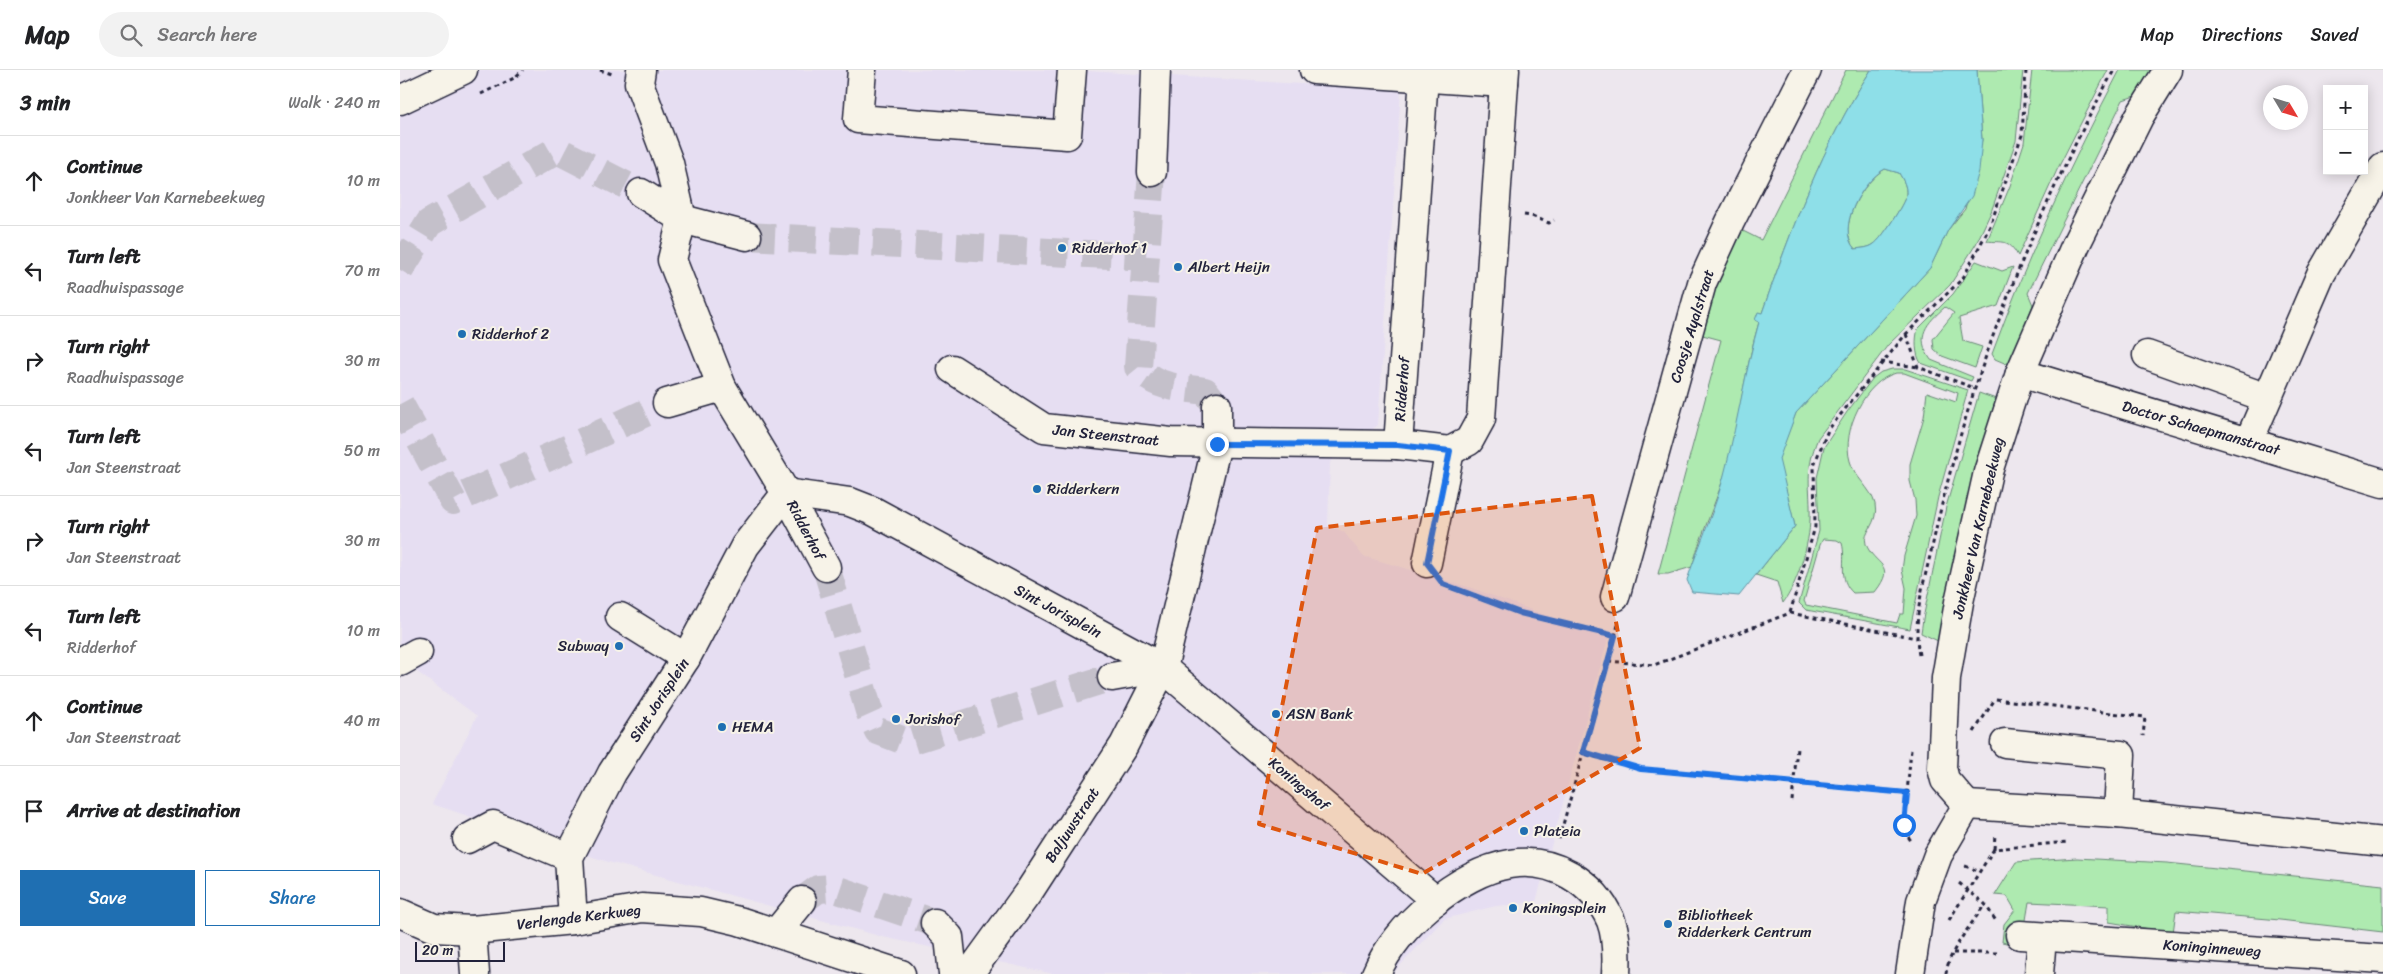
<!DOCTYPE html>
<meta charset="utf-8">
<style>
:root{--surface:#fff;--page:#f2f2f2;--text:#202124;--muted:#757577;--line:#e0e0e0;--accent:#1f6fb2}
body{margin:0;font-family:Sriracha,sans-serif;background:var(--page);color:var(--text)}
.controls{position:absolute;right:15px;top:15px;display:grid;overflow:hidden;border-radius:0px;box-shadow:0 2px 12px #0003}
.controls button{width:45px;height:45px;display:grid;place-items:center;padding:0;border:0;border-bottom:1px solid var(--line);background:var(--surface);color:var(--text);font:25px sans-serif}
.compass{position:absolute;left:1863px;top:15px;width:45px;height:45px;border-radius:50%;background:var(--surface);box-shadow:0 2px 12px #0003;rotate:128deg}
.scale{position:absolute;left:15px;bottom:12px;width:90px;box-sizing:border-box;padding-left:5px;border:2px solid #22223b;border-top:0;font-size:14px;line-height:18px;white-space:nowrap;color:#22223b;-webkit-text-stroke:4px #f7f3e8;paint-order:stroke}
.stop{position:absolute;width:15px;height:15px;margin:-11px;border:4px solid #1a73e8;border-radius:50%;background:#fff}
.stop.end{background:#1a73e8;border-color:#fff;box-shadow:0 1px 5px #0008}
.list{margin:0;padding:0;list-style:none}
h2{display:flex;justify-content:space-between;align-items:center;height:65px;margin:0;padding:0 20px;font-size:21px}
h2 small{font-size:16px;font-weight:400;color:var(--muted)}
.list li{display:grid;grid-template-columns:32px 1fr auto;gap:15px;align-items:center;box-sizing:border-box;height:90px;padding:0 20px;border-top:1px solid var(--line)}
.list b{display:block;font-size:19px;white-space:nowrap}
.list p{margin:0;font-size:16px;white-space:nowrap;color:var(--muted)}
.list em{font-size:16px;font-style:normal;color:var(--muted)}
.actions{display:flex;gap:10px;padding:15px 20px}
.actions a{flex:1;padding:11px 0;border:1px solid var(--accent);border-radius:0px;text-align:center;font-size:18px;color:var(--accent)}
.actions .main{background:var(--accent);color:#fff}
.icon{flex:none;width:28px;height:28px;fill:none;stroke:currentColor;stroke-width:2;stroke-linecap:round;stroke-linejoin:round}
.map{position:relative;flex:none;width:1983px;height:904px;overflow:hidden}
header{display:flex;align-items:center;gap:30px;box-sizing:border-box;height:70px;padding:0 25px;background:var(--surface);border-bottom:1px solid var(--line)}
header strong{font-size:24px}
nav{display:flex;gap:28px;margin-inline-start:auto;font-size:18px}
.search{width:350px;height:45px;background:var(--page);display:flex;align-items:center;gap:12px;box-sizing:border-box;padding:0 18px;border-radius:28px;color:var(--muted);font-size:19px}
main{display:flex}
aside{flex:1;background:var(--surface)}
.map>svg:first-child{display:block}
.built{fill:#e6def2}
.green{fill:#aeeab0;stroke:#688676;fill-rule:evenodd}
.water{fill:#8edfe8;stroke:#6393a3;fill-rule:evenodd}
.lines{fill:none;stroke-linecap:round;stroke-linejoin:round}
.minor-tunnel{stroke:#c4c0ca;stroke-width:28;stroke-dasharray:28 14;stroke-linecap:butt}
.minor-casing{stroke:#22223b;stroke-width:31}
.path{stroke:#22223b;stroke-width:3;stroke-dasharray:4 4;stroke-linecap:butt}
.minor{stroke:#f7f3e8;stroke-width:28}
.path-bridge{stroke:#22223b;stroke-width:3;stroke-dasharray:4 4;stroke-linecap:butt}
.route{stroke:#1a73e8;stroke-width:6}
.marked{fill:#de560e;fill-opacity:0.2;stroke:#de560e;stroke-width:4;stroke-dasharray:10 6;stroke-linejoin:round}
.poi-dot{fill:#1f6fb2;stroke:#f7f3e8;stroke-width:2}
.labels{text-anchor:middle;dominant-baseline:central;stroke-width:4;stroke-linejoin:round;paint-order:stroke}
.poi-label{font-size:15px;fill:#22223b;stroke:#f7f3e8;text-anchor:start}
.street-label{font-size:15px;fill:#22223b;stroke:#f7f3e8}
</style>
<header>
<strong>Map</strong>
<div class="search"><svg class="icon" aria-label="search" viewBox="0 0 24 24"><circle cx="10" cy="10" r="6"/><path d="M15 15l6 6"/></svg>Search here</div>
<nav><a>Map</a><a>Directions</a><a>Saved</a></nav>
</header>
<main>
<aside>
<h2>3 min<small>Walk · 240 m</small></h2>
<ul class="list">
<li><svg class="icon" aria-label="ahead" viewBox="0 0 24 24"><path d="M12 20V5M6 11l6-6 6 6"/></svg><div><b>Continue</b><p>Jonkheer Van Karnebeekweg</p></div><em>10 m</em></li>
<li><svg class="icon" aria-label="left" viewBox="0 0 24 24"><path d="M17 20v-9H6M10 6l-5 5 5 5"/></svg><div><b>Turn left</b><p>Raadhuispassage</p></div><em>70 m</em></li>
<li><svg class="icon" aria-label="right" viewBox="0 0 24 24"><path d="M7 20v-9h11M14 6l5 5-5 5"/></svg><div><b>Turn right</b><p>Raadhuispassage</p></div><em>30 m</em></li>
<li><svg class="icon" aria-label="left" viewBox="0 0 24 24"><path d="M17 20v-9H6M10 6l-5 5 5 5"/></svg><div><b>Turn left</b><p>Jan Steenstraat</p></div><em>50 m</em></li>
<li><svg class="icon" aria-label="right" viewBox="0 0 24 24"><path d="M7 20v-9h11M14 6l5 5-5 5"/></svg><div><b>Turn right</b><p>Jan Steenstraat</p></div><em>30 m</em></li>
<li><svg class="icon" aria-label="left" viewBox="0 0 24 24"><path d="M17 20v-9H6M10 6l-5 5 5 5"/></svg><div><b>Turn left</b><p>Ridderhof</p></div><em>10 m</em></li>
<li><svg class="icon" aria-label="ahead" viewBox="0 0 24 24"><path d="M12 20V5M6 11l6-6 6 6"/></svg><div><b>Continue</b><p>Jan Steenstraat</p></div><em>40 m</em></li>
<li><svg class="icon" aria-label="arrive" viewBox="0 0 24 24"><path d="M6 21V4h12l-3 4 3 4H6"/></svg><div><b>Arrive at destination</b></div></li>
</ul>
<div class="actions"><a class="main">Save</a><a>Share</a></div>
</aside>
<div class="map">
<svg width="1983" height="904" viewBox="0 0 1983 904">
<rect width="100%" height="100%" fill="#ede7ee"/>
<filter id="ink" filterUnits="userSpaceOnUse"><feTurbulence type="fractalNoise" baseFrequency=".02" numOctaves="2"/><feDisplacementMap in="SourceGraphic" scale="10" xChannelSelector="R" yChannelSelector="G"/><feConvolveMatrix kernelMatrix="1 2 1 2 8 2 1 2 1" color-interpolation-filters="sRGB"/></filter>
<g filter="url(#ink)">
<!-- built -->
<path class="built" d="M50,0H670L1001,20L978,355L930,392L928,455L944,462L963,486L1069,517L1208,568L1136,832L1096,836L1044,849L992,904H654L483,867L205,791L32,734L77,646L16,601L0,572V29Z"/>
<!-- green -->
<g class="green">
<path d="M1446,0H1471C1423,74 1391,160 1362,243L1355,250L1359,252C1345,299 1339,351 1326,400C1316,433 1301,464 1292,497L1268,504H1258L1321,270L1299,264C1310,228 1324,194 1341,160L1361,170Z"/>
<path d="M1577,0H1623L1616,71L1591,142L1576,174L1550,215L1488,275L1418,368C1404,402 1411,415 1410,449C1410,472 1397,515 1383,533L1377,512L1356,505L1395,456L1378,389L1396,343L1530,198L1548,160L1565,139L1582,70Z"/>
<path d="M1632,0H1708L1657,100L1618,186C1608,168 1603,173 1587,171L1610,116L1624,73Z"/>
<path d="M1720,0H1751L1735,26L1723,30L1628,223L1633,235L1609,295L1595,289L1592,284C1628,186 1671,93 1720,0Z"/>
<path d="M1485,99L1499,103C1503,110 1507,116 1506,125C1504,134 1482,169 1474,174C1469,178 1462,178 1455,179C1435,158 1463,111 1485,99Z"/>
<path d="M1576,191L1602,201L1613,197L1598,236L1559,248L1563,271L1582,277L1575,298L1542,286L1534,279L1533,269L1554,243L1545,237C1527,253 1514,266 1531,290L1573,307L1571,311L1521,293C1515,285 1515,268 1518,259L1553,224Z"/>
<path d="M1492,299H1505L1568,320L1538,427L1510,559L1406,540L1399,533L1419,461L1417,408L1424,377L1447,342L1473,308L1481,302ZM1496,303H1504L1558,323L1556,332L1527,322L1524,347L1510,394V411L1515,430L1516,446L1504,486L1502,500L1506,518L1504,544H1500L1497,553L1406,535L1404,531L1420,475L1423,469L1437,470L1442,473C1447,491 1437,508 1453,523L1475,522C1498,493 1474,496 1466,474C1462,462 1479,454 1475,434C1471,418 1454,407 1450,391C1441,361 1465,311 1496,303Z"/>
<path d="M1579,323L1596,329C1572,409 1552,489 1538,571L1521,563L1523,549L1546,437Z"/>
<path d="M1677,788L1767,793L1983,815V862L1880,850L1776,841L1773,863L1709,852V836L1629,832L1626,850L1617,860L1615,875L1602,872L1604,854L1615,840L1607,826L1595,825L1616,792Z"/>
</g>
<!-- water -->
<path class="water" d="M1471,0H1577L1582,70L1579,101L1572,126L1548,160L1530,198L1396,343L1379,389L1395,456L1339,526L1292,522L1287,510C1300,472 1317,436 1326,397C1338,349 1346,298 1359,252L1355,250L1358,242L1362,243C1391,160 1423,74 1471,0ZM1485,99L1499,103C1503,110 1507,116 1506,125C1504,134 1482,169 1474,174C1469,178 1462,178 1455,179C1435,158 1463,110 1485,99Z"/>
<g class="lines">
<!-- minor-tunnel -->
<g class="minor-tunnel">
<path d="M752,102L738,297C756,319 779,317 805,321L817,336"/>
<path d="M347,166L746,187"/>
<path d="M0,200L29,153L157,80L241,123"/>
<path d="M0,334L53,431L267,333"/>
<path d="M426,497L469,641L478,661L507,672L712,607"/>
<path d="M402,831L418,819L432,818L535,853"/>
</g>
<!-- minor casing -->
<g class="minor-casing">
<g id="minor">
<path d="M462,0L458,49L667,65L672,0"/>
<path d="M914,0L1104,13L1105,0"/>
<path d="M1024,7L998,375L1050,381L1069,371L1081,349L1104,13"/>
<path d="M0,30L63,0"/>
<path d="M752,102L756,0"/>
<path d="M241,123L282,149L347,166"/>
<path d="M1747,285L1867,328"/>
<path d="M552,299L644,358L771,372L998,375"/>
<path d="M1620,303L1983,413"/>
<path d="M267,333L322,317"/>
<path d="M1849,371L1921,204L1983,97"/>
<path d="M386,423L450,432L473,441L763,598L1036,831"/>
<path d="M386,423L426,497"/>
<path d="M1027,493L1050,381"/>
<path d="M1215,527L1302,213L1330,152L1407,0"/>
<path d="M220,547L286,588"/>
<path d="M0,592L18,582"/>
<path d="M712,607L763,598"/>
<path d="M1605,673L1721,685L1718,744"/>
<path d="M1567,735L1545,710L1542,698L1546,608L1559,532L1588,402L1620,303L1676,174L1739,47L1768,0"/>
<path d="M1567,735L1718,744L1983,772"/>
<path d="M67,769L93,755L169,787"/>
<path d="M0,843L34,858L72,860L173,850L242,838L301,842L339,851L501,904"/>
<path d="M173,850L169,787L212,703L286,588L345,476L386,423L322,317L272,190L282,149L269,93L239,13L241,0"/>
<path d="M535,853L549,867L553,904"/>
<path d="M72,860L75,904"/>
<path d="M376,863L402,831"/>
<path d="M1620,865L1983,889"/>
<path d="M569,904L630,820L724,675L763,598L817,374V336"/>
<path d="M976,904C995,857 1059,802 1110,794C1153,787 1194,812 1211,851C1217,867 1217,887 1216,904"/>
<path d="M1510,904L1521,831L1538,785L1567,735"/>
<path d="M1639,904L1642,867"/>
</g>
</g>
<!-- path -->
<g class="path">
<path d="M200,0L212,4"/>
<path d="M81,24L114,8L123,0"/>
<path d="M1124,145L1132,146L1149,153L1154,150"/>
<path d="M1506,264L1518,297L1574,318"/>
<path d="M1481,292L1518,297"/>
<path d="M1045,515L1120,543L1215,566"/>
<path d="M1390,543L1516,568"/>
<path d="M1218,555L1183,683L1241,699L1507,723"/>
<path d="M1519,585C1512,547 1525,509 1533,473C1569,307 1633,148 1714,0"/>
<path d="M1208,591L1254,595L1390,543L1415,457L1414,395L1428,360L1506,264L1563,208L1590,156L1622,65L1626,0"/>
<path d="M1574,662L1595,629L1745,647L1743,666"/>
<path d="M1511,680L1504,755L1507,765L1512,772"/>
<path d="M1159,769L1183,683"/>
<path d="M1594,779L1595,764"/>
<path d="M1565,796L1578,801"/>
<path d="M1559,813L1585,834L1596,851"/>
<path d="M1549,850L1594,779L1668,772"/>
<path d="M1553,883H1598"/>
<path d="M1546,904C1548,881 1573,853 1585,834"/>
</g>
<!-- minor -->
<use href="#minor" class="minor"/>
<!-- path-bridge -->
<path class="path-bridge" d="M1392,731L1397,678"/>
</g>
</g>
<g class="lines" filter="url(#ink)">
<!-- route -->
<path class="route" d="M817,374L998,375L1050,381L1027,493L1043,514L1120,543L1215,566L1183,682L1241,699L1507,723L1504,755"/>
</g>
<!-- marked area -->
<path class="marked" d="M1192,426L1240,678L1022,804L859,754L917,458Z"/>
<!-- markers -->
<g class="poi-dot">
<circle cx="662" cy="178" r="5"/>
<circle cx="778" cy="197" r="5"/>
<circle cx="62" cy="264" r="5"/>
<circle cx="637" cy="419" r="5"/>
<circle cx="219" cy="576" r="5"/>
<circle cx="876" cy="644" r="5"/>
<circle cx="496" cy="649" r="5"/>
<circle cx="322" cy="657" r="5"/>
<circle cx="1124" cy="761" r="5"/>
<circle cx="1113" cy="838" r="5"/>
<circle cx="1268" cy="854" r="5"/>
</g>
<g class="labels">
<!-- poi labels -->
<g class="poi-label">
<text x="672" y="178">Ridderhof 1</text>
<text x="788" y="197">Albert Heijn</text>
<text x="72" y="264">Ridderhof 2</text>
<text x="647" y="419">Ridderkern</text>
<text x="209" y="576" text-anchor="end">Subway</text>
<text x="886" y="644">ASN Bank</text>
<text x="506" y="649">Jorishof</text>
<text x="332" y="657">HEMA</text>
<text x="1134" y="761">Plateia</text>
<text x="1123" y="838">Koningsplein</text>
<text x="1278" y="845">Bibliotheek<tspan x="1278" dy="17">Ridderkerk Centrum</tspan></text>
</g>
<!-- street labels -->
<g class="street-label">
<text transform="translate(1292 256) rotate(-73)">Coosje Ayalstraat</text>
<text transform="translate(1002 319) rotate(-86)">Ridderhof</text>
<text transform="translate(1801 358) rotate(16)">Doctor Schaepmanstraat</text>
<text transform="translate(706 365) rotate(6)">Jan Steenstraat</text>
<text transform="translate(1578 458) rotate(-77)">Jonkheer Van Karnebeekweg</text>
<text transform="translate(406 460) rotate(62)">Ridderhof</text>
<text transform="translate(658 541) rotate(28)">Sint Jorisplein</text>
<text transform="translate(259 630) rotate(-57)">Sint Jorisplein</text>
<text transform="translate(899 714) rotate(40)">Koningshof</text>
<text transform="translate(672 755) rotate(-57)">Baljuwstraat</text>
<text transform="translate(179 847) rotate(-7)">Verlengde Kerkweg</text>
<text transform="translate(1812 878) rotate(4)">Koninginneweg</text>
</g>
</g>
</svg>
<div class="controls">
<button>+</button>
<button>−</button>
</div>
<svg class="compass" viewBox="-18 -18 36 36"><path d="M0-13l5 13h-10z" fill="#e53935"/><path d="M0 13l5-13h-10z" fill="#757577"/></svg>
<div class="scale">20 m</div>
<div class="stop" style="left:1504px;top:755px"></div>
<div class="stop end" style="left:817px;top:374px"></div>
</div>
</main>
